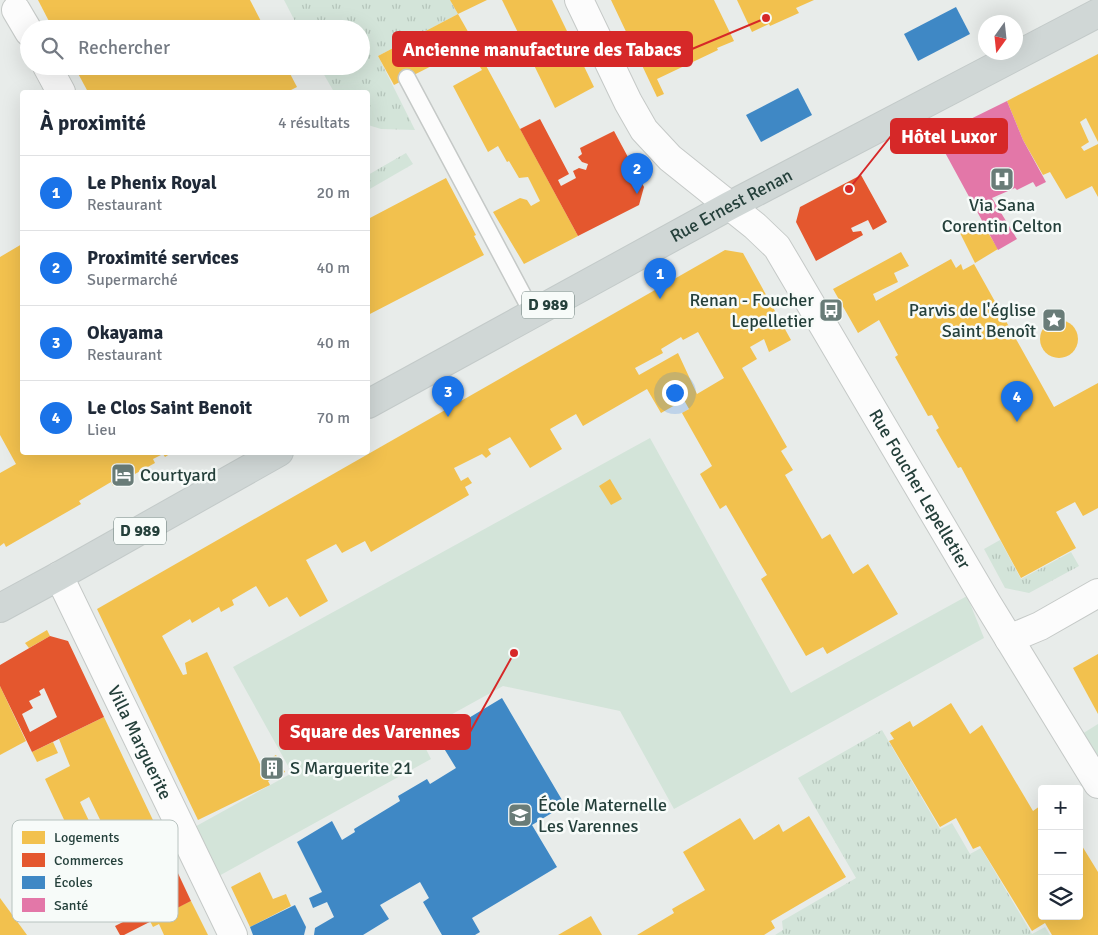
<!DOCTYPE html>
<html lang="fr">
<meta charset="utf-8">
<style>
:root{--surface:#fff;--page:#f2f2f3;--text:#1f2937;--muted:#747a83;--line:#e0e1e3;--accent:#1a73e8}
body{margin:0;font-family:Signika,sans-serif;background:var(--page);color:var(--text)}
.controls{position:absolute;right:15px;bottom:15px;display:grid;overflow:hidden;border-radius:5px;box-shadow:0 5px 20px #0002}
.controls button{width:45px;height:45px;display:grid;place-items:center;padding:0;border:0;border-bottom:1px solid var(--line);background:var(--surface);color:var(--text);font:25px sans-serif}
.compass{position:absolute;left:978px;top:15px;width:45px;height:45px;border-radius:50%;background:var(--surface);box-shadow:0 5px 20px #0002;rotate:195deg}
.you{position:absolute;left:674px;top:392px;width:18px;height:18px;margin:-12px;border:4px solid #fff;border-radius:50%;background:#1a73e8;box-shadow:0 0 0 8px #1a73e833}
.badge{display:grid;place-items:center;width:32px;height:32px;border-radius:50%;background:var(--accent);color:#fff;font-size:16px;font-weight:700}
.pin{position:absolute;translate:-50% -41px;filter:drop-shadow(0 1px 2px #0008)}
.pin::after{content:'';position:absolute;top:26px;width:18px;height:15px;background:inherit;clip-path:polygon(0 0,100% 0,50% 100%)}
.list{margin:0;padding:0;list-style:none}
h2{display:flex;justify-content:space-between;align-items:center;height:65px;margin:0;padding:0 20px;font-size:21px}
h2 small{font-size:16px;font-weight:400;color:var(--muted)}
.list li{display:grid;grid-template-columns:32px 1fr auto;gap:15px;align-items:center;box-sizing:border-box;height:75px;padding:0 20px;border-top:1px solid var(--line)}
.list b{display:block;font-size:19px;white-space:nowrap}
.list p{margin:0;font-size:16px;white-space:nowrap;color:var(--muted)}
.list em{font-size:16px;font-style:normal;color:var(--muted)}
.icon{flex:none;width:28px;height:28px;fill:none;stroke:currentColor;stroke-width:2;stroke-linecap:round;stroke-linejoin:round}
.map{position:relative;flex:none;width:1098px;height:935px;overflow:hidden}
.search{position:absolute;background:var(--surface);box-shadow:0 5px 20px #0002;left:20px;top:20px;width:350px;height:55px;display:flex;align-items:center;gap:12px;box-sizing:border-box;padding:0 18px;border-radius:28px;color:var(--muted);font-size:19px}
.panel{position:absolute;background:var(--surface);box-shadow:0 5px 20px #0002;left:20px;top:90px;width:350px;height:365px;border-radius:5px}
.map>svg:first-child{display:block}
.grass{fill:url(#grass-tufts)}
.park{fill:#d3e4d9}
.homes{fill:#f2c14e;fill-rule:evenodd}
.shops{fill:#e4572e;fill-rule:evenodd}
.schools{fill:#3f88c5}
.health{fill:#e377a8}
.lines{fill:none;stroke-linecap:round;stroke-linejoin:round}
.lane-casing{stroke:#c5c9c7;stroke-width:19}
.street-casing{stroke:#c5c9c7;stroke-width:30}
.primary-casing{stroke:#c3cac9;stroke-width:30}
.lane{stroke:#fcfcfc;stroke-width:16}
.street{stroke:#fcfcfc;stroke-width:28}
.primary{stroke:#d0d7d6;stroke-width:28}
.labels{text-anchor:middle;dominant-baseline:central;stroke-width:5;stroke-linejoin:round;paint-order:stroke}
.shield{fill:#f7fbf9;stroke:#647874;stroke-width:1}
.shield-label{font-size:16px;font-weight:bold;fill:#25403b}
.poi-label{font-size:18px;fill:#25403b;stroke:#f7fbf9;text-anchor:start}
.street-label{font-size:18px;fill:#25403b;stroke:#f7fbf9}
.key{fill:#f7fbf9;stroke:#b8c3c0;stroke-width:1}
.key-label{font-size:14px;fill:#25403b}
.leader{fill:none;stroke:#d62828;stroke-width:2}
.callout-dot{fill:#d62828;stroke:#f7fbf9;stroke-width:2}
.callout{fill:#d62828;stroke:#d62828;stroke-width:2}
.callout-label{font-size:19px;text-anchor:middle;font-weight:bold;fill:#fff}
</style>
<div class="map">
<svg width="1098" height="935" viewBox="0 0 1098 935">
<defs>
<pattern id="grass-tufts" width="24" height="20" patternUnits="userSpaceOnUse" patternTransform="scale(1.25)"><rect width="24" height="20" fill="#d3e4d9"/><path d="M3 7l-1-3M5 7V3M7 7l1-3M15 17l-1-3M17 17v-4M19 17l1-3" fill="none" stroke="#b5c5bb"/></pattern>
</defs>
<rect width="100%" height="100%" fill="#e8ecea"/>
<!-- grass -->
<g class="grass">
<path d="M284,0H450L458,14L378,56L415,130L381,129L368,125V92H334L319,66H361V29H299Z"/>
<path d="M406,153L413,164L368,190V175Z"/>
<path d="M1000,540L1021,579L1071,552L1079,566L1029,593L1005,588L984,549Z"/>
<path d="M882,730L940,829L952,823L970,854L981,848L1032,934L1045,927L1050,935H775L783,930L782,921L856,878L798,778Z"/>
</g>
<!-- park -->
<g class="park">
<path d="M650,438L791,693L967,596L984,638L674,809L620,711L503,686L418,733L431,759L217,877L191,829L292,773L233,667Z"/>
<path d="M1098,724V762L1074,739Z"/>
</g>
<!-- homes -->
<g class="homes">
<path d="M38,0H250L265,29H53Z"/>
<path d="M450,0H487L458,14Z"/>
<path d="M502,0H552L594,87L555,108Z"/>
<path d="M611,0H714L734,41L717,48L718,50L657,79L664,94L657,97Z"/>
<path d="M737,0H814L796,8L799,13L770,26L769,24L752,32Z"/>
<path d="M458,14L475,44L394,85L378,56Z"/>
<path d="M477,49L578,236L524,264L493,212L520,198L527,200L531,206L540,201L528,177L519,178L509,161L507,162L498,146L488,152L453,86L482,70L470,52Z"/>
<path d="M1098,54V142L1086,118L1080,122L1089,142L1081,147L1084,151L1098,144V197L1092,186L1066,199L1050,172L1043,175L1023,140L1007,101Z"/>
<path d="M74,66H286L297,87L287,92H88Z"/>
<path d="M446,178L476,235L474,236L484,255L368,315V219Z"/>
<path d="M981,221L998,249L975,263L956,225Z"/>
<path d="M22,244V452H173L165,457L163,454L153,459L155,463L113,486L111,482L79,501L81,504L6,547L4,543L0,546V473L16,464L0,435V257Z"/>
<path d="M725,250L743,253L791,340L769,352L764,339L750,347L757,359L742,368L787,447L781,451L793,470L785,475L822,539L830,534L853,574L868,564L898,614L827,654L823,647L806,656L761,579L767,575L726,505L720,509L700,474L712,466L682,413L689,409L684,400L661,413L647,389L583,426L576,414L550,429L562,449L530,468L510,437L488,449L491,454L486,458L482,454L454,468L461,481L468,477L472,483L465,487L469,495L371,552L365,541L342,553L336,544L306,560L328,601L300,617L287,597L269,607L256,586L232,600L234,605L221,612L219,607L192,623L190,619L162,636L183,675L187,674L185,663L207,652L260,764L276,755L285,772L268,781L270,785L198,820L97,609ZM698,332L724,378L697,394L678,353L639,375L635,368L663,353L661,349L681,337L683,340Z"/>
<path d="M901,252L909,266L894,273L898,282L873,294L876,301L951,259L956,268L961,264L963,270L974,264L1054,407L1098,383V508L1083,516L1075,502L1056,512L1076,548L1021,578L961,467L958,468L936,430L939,428L932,415L928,416L895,357L898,355L879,320L858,333L833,289Z"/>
<circle cx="1059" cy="339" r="19"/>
<path d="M610,479L622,499L611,505L599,486Z"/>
<path d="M47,630L50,636L29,648L25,643Z"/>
<path d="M1098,654V714L1073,668Z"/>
<path d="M0,686L26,741L0,755Z"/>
<path d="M951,703L970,734L982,725L1033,811L1040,806L1042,809V916H1079V841L1098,872V935H1052L1045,923L1032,931L980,846L973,849L956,818L940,827L889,741L894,739L890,733L910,721L913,727Z"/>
<path d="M104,717L161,837L89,872L85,864L108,851L104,842L110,840L89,797L80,802L99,842L88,853L81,856L45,779L70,766L59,739Z"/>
<path d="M53,742L58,753L37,762L32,752Z"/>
<path d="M809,816L846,877L771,921L775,928L764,935H637L674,913L672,909L705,890L683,852L740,818L754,840L779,824L783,832Z"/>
<path d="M260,872L273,899L286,894L291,906L250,927L231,887Z"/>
<path d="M0,898L27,935H0Z"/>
<path d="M191,901L208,935H164L159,924L153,927L150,921Z"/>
<path d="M591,916L602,935H558Z"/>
</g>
<!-- shops -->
<g class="shops">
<path d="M540,119L569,174L558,180L561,186L576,178L573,171L579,168L586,170L588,164L582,162L578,157L582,154L580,148L614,131L644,187L639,205L578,236L520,129Z"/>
<path d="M861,175L887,222L873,230L868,220L851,228L853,232L861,231L863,235L816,261L796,222L800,207Z"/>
<path d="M50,636L68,641L104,717L32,752L0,686V665ZM44,688L57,717L30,732L22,714L33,708L29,701L41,695L39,691Z"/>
<path d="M161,837L191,901L124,935H120L115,926L137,915L136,913L138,904L132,891L134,889L129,881L100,895L89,872Z"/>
</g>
<!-- schools -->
<g class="schools">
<path d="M956,7L970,34L918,61L904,34Z"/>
<path d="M798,88L812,115L761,142L746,115Z"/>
<path d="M502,698L565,805L532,825L557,867L472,918L480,932L475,935H442L423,902L429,898L420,882L380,905L389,919L363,935H314L315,928L334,917L327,902L313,908L309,898L322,892L297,842L332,821L342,840L355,832L354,829L400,801L398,796L427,779L430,784L456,768L437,737Z"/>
<path d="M295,905L306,927L304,935H253L250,927Z"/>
</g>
<!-- health -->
<path class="health" d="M1007,101L1023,140L1046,182L1036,187L1033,182L1017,190L1015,188L992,198L1017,239L998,250L936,136Z"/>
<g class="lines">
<!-- lane casing -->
<g class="lane-casing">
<path id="lane" d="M407,78L533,314"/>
</g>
<!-- street casing -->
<g class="street-casing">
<g id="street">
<path id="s1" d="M579,0L628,102L644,130L670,158L755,226L777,247L987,603L1098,784"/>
<path d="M16,10L29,32"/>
<path d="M47,66L61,92"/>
<path id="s2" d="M59,576L233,935"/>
<path d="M1009,639L1040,626L1098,593"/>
</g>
</g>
<!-- primary casing -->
<g class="primary-casing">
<g id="primary">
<path id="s3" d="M368,404L729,206L1098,13"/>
<path d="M0,608L59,576L279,452"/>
</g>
</g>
<!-- lane -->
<use href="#lane" class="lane"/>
<!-- street -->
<use href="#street" class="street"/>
<!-- primary -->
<use href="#primary" class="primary"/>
</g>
<!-- icons -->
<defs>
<g id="hospital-square" transform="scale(1.25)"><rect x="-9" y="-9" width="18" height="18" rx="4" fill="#697c78" stroke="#f7fbf9"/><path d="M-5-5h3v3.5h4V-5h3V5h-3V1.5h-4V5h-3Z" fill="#fff"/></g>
<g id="bus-square" transform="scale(1.25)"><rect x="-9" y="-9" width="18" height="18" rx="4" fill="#697c78" stroke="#f7fbf9"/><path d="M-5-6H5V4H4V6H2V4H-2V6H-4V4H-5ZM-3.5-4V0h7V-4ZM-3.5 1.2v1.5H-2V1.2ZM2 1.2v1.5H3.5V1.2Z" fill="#fff"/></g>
<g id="sight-square" transform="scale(1.25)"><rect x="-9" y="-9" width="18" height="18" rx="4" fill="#697c78" stroke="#f7fbf9"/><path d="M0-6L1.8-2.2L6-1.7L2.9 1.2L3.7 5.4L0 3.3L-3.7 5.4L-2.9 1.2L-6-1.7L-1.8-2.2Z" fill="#fff"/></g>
<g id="hotel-square" transform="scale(1.25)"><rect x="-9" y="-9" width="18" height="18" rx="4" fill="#697c78" stroke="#f7fbf9"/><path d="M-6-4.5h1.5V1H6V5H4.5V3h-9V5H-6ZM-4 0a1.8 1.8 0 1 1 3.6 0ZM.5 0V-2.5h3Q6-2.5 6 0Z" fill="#fff"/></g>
<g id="building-square" transform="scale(1.25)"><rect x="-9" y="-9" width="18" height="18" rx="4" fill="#697c78" stroke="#f7fbf9"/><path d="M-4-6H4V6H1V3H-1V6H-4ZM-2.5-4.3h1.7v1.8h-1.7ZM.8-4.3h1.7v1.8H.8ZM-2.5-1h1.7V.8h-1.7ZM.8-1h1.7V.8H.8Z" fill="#fff"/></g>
<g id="school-square" transform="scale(1.25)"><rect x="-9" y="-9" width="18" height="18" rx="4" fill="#697c78" stroke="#f7fbf9"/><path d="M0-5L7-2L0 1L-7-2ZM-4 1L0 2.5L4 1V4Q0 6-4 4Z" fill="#fff"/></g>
</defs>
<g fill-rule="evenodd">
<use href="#hospital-square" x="1002" y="179"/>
<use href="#bus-square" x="831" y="310"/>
<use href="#sight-square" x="1054" y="320"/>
<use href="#hotel-square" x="123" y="475"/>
<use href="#building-square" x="272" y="768"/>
<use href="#school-square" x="520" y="815"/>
</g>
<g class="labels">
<!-- shield labels -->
<g class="shield">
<rect x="522" y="291.5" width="52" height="27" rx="4"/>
<rect x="114" y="517.5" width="52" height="27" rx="4"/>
</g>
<g class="shield-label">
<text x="548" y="305">D 989</text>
<text x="140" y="531">D 989</text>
</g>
<!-- poi labels -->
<g class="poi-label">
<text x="1002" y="205" text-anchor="middle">Via Sana<tspan x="1002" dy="21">Corentin Celton</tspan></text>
<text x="814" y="300" text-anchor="end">Renan - Foucher<tspan x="814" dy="21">Lepelletier</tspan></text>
<text x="1036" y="310" text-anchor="end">Parvis de l'église<tspan x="1036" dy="21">Saint Benoît</tspan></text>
<text x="140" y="475">Courtyard</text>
<text x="290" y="768">S Marguerite 21</text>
<text x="538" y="805">École Maternelle<tspan x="538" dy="21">Les Varennes</tspan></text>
</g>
<!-- street labels -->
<g class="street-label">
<text stroke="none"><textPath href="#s3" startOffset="414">Rue Ernest Renan</textPath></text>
<text stroke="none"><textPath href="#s1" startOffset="604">Rue Foucher Lepelletier</textPath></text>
<text stroke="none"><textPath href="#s2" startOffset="185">Villa Marguerite</textPath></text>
</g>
</g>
<!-- legend -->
<rect x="12" y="820" width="166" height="102" rx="8" class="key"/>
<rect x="22" y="831" width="23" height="13" fill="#f2c14e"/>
<rect x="22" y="853" width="23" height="14" fill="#e4572e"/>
<rect x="22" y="876" width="23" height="13" fill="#3f88c5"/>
<rect x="22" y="898" width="23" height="14" fill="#e377a8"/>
<g class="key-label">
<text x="54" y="842">Logements</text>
<text x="54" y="865">Commerces</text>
<text x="54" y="887">Écoles</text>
<text x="54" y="910">Santé</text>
</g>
<!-- callouts -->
<path class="leader" d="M766 18L692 49M849 189L891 136M514 653L470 732"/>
<g class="callout-dot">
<circle cx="766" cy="18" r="5"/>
<circle cx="849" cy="189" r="5"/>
<circle cx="514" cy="653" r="5"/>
</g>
<g class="callout">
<rect x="393" y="32" width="299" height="34" rx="5"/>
<rect x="891" y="119" width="116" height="34" rx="5"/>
<rect x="280" y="715" width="190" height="34" rx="5"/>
</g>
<g class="callout-label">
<text x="542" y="56">Ancienne manufacture des Tabacs</text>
<text x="949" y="143">Hôtel Luxor</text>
<text x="375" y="738">Square des Varennes</text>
</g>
</svg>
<div class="controls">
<button>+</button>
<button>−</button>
<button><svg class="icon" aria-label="layers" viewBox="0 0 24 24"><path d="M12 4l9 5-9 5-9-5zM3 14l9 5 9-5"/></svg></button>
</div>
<svg class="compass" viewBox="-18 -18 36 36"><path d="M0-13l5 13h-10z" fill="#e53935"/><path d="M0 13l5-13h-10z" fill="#747a83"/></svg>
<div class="you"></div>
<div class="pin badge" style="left:660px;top:299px">1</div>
<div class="pin badge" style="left:637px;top:194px">2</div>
<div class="pin badge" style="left:448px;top:417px">3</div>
<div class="pin badge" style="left:1017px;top:422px">4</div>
<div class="search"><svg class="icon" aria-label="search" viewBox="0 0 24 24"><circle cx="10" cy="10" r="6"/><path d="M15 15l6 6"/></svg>Rechercher</div>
<section class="panel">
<h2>À proximité<small>4 résultats</small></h2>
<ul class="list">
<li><span class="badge">1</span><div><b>Le Phenix Royal</b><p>Restaurant</p></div><em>20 m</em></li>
<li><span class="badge">2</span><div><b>Proximité services</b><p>Supermarché</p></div><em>40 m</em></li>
<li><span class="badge">3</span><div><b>Okayama</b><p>Restaurant</p></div><em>40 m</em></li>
<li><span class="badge">4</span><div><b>Le Clos Saint Benoit</b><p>Lieu</p></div><em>70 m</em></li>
</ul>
</section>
</div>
